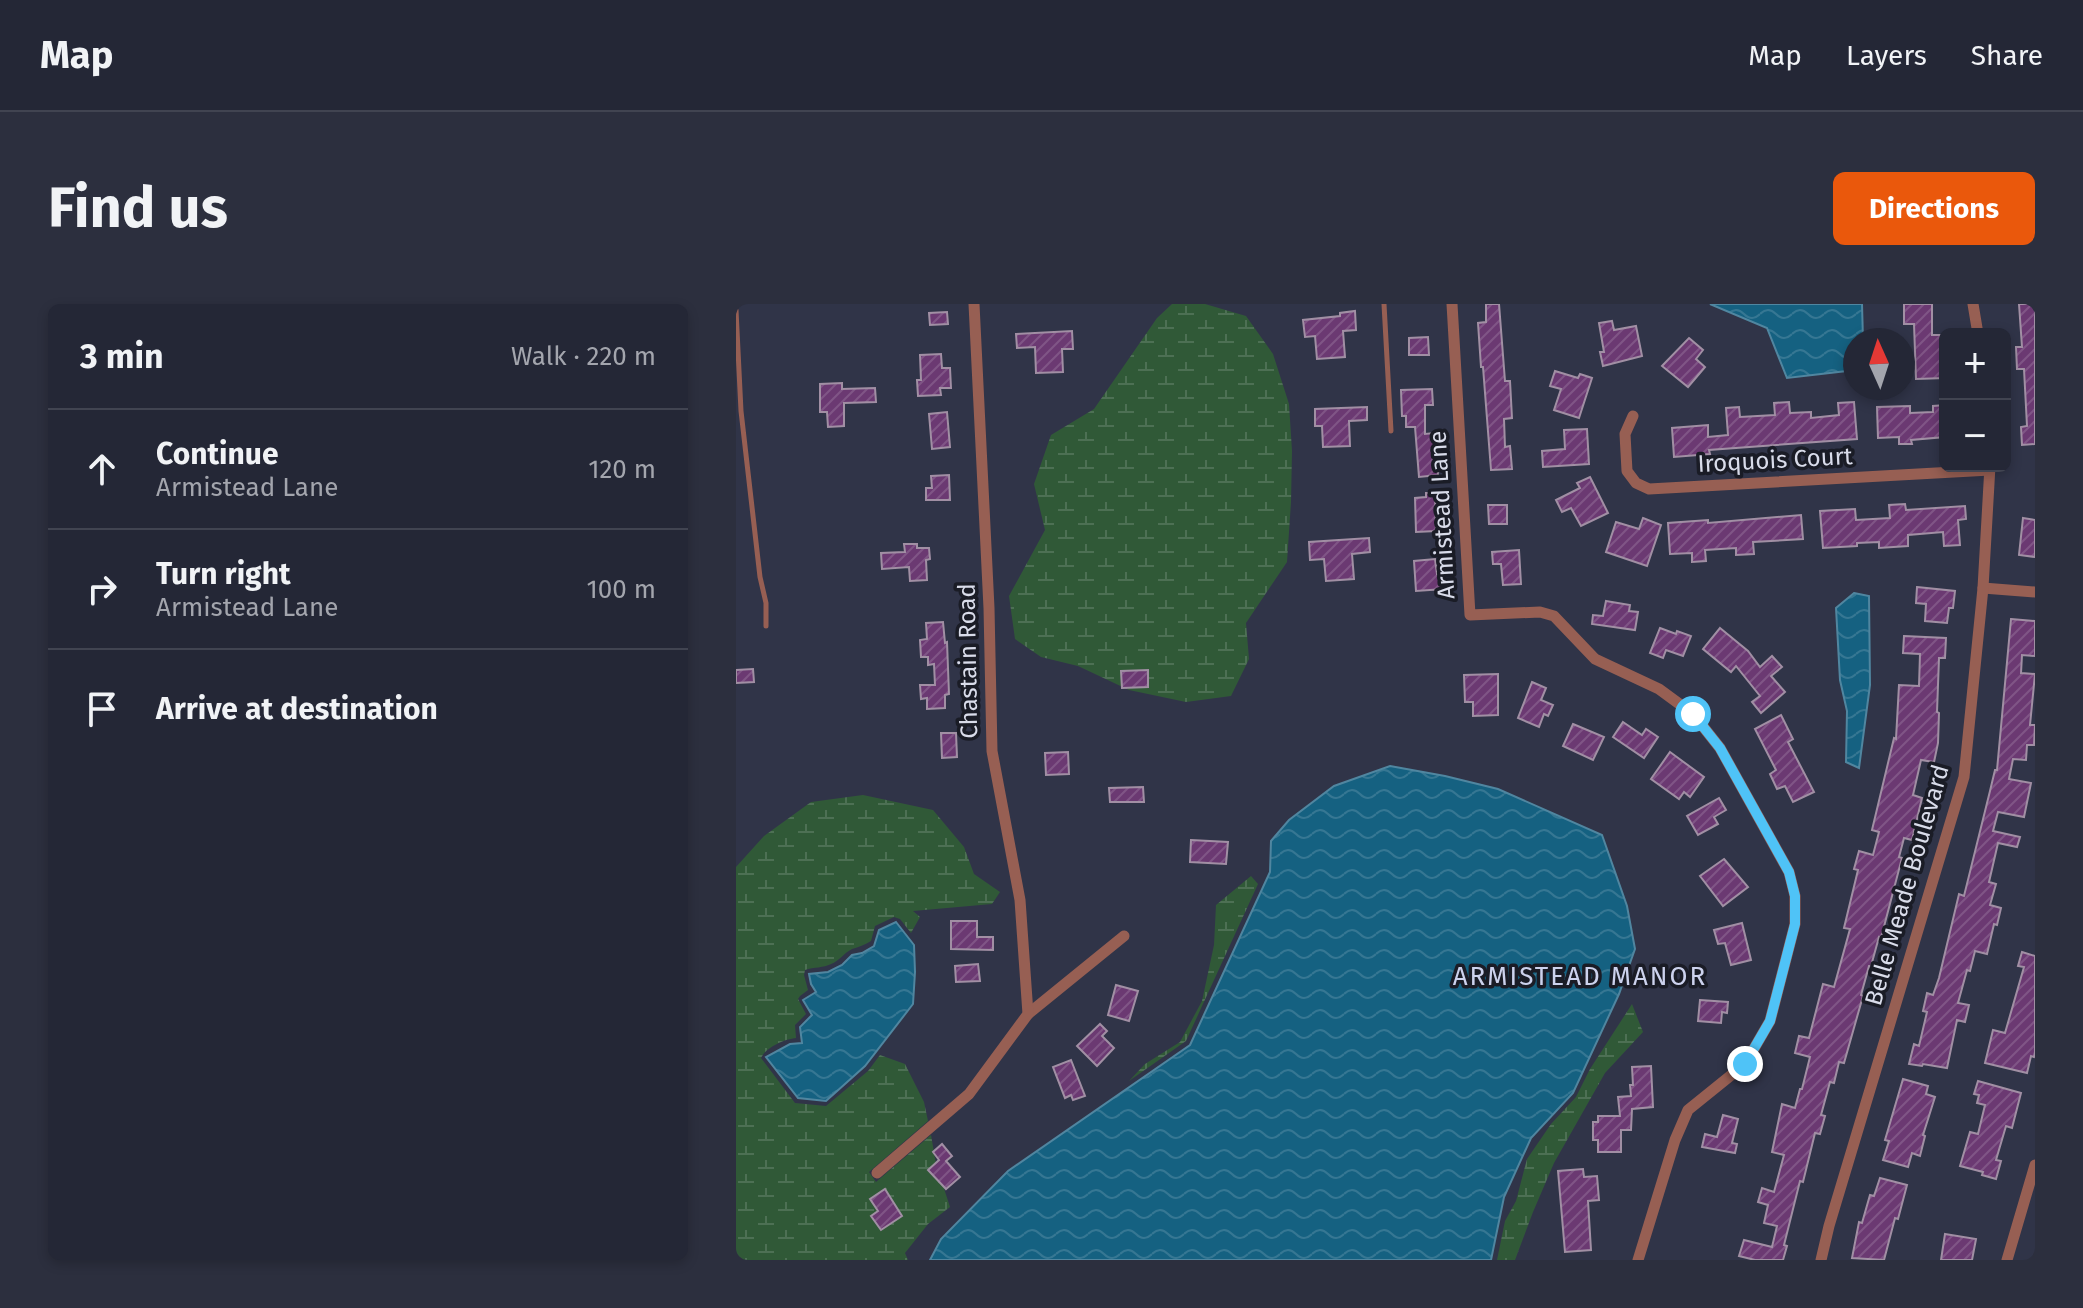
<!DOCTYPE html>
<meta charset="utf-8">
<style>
:root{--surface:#242736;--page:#2c2f3e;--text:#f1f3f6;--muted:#a3a5ad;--line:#414451;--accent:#ea580c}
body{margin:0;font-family:"Fira Sans",sans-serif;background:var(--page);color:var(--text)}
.controls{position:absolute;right:24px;top:24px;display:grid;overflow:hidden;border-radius:12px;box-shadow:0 4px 12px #0003}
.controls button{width:72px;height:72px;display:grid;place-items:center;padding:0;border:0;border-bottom:2px solid var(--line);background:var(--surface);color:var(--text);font:40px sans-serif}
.compass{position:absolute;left:1107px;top:24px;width:72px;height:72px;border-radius:50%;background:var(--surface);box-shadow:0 4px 12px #0003;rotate:357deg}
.stop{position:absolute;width:24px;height:24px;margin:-18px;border:6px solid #4fc3f7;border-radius:50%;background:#fff}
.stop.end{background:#4fc3f7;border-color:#fff;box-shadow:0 2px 8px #0008}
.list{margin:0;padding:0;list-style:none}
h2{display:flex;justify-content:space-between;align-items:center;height:104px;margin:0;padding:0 32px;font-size:34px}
h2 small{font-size:26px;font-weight:400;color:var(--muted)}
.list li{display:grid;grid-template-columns:52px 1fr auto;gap:24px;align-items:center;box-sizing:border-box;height:120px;padding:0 32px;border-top:2px solid var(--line)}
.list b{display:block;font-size:30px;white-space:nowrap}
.list p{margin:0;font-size:26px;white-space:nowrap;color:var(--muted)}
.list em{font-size:26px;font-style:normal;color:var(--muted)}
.icon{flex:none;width:44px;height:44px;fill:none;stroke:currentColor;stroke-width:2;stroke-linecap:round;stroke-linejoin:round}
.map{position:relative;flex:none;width:1299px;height:956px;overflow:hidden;border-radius:12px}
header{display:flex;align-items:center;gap:48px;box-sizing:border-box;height:112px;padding:0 40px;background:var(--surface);border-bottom:2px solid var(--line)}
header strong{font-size:38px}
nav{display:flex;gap:44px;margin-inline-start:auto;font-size:28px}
.intro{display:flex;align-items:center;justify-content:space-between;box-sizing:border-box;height:192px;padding:0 48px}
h1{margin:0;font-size:56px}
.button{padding:20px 36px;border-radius:12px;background:var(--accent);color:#fff;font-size:28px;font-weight:700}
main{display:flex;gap:48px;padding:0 48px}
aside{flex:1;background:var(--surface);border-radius:12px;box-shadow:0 4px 12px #0003}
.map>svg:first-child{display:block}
.wetland{fill:url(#wetland-marsh)}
.water{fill:url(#water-waves);stroke:#5086a0;stroke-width:2}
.building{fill:url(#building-hatch);stroke:#a18fa4;stroke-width:2}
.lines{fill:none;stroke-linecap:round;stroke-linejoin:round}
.lane{stroke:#975f53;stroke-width:5}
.street{stroke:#975f53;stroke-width:11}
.route{stroke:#4fc3f7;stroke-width:10}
.labels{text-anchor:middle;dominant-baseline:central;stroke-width:7;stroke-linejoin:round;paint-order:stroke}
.street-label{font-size:24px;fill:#d9dcea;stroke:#1a1c26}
.neighbourhood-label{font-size:26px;letter-spacing:2px;fill:#ccd2ed;stroke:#1a1c26}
</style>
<header>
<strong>Map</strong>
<nav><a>Map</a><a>Layers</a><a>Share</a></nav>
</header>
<div class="intro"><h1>Find us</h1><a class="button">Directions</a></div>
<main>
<aside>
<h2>3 min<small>Walk · 220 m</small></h2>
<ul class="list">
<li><svg class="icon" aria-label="ahead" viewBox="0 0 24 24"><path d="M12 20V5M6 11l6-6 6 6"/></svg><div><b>Continue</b><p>Armistead Lane</p></div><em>120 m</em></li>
<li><svg class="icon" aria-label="right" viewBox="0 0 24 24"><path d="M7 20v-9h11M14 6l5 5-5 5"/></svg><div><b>Turn right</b><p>Armistead Lane</p></div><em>100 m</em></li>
<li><svg class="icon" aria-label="arrive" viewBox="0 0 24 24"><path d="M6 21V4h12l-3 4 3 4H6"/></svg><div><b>Arrive at destination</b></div></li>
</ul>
</aside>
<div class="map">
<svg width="1299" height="956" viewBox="0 0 1299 956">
<defs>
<pattern id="wetland-marsh" width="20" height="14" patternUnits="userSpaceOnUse" patternTransform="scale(2)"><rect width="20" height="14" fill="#305937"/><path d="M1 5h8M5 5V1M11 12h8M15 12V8" fill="none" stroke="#4d7054"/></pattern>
<pattern id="water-waves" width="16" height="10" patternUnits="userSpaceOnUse" patternTransform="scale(2)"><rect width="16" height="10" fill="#156181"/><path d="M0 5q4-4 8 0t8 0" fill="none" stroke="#367793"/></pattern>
<pattern id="building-hatch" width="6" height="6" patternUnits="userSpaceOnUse" patternTransform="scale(2)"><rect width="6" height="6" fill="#6b3972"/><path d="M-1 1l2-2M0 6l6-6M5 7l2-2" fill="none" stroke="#805586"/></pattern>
</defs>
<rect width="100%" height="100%" fill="#303448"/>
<!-- wetland -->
<g class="wetland">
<path d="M436,0H469L510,12L537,50L553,100L556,147L555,198L551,258L510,319L513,355L495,392L450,398L393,386L342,362L305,353L279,335L273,292L309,226L298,180L315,131L358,105L421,14Z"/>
<path d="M127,491L197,506L228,543L238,570L264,588L256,600L177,607L184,613L175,629L164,615L158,613L139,622L135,637C128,641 123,643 116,645C108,649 103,657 95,660C87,664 78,663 69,666L68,671L72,686L64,692L62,695L70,710L59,721L60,734C49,735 30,743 25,754L59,799L90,802L132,767L144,751L169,760L188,798L192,817L133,868L140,878L195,831L200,860L214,903L192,920L169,949L172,956H0V563L28,532L75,498Z"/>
<path d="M515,572L522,580L450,737L393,777L409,760L444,738L466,697L478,641L480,601Z"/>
<path d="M896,700L907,728L869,769L818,859L797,908L779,956H761L769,917L780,897L791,855L815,820L840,793L854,765Z"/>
</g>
<!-- water -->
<g class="water">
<path d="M974,0H1126L1127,36H1119V66L1051,74L1031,24Z"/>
<path d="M1118,289L1133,292L1134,381L1123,464L1110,458L1111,407L1104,376L1100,304Z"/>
<path d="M654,462L709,472L762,485L866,531L891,602L899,645L883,690L837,789L795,834L768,893L755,956H194L205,935L272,867L454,741L534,568L535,537L553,516L598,482Z"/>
<path d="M160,618L178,641L179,668L177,700L129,762L90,797L62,794L30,753L54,740L66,739L64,723L76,711L67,696L80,688L75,680L73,670L92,668L106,661L116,651L126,649L138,642L143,626Z"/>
</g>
<!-- building -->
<g class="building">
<path d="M750,0H763L769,77H774L776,114L768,115L769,143L774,142L776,165L755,166L747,63H745L742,19L750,18Z"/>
<path d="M1168,0H1196V31H1209V74L1180,75L1178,20H1168Z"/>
<path d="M1283,0H1299V140L1286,141L1285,123L1291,122L1288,65H1281L1280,43H1286Z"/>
<path d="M619,7L620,26L607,27L609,53L581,55L579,32L569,33L567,16L604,12V9Z"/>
<path d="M211,8L212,20L194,21L193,9Z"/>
<path d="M876,17L878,26L900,22L906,52L867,62L864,48H868L863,19Z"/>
<path d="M336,27L337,45H326L327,68L300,69L299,43L281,44L280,30Z"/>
<path d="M692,33L693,51H673V34Z"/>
<path d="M953,34L967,46L960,55L969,63L952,83L926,62Z"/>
<path d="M205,50L206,64H214L215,84H204L205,91L182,92L181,76H185L184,51Z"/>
<path d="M819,67L842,74L844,70L856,74L843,114L818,106L825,85L814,82Z"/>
<path d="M106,79V85L139,84L140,98L108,99V122L92,123L91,108H84V80Z"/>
<path d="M696,85L697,101H689V130L698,129L702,171L683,173L679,123H670V112H666L665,86Z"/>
<path d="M1053,98L1054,109L1075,108V114L1103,111L1102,99L1118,98L1121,135L973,146L974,150L938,153L936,124L972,121V133L992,131L990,104L1003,103L1004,113L1039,111L1038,99Z"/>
<path d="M1209,101V133L1175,136L1176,140H1163V133L1142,134L1141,103L1174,102V109L1197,108V102Z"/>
<path d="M631,103V116L613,117L614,142L587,143L586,122H579V105Z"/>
<path d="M211,108L214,143L196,145L193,110Z"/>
<path d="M851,125L853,160L807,163L806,147L829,145L828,126Z"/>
<path d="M213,171L214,196H190V184H196L195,172Z"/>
<path d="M854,173L872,209L845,222L835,204L826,208L820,196L844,184L841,179Z"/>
<path d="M690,189H699L700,227L680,228L679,194L690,193Z"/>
<path d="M1169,200L1170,206L1229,202L1230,215L1222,216L1224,241L1208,242L1207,228L1172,231V242L1143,244V238L1121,239V242L1087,244L1084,207L1119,205L1120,216L1154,214L1153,201Z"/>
<path d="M752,201H771V220H753Z"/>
<path d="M1065,211L1067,235L1017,238L1018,250L1000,251V244L969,246L970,257L956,258V249L934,250L932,219L972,216V219Z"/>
<path d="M907,214L925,221L911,262L870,248L880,218L903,225Z"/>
<path d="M1287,214L1299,216V253L1283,251Z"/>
<path d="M633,234L634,248L616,250L618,275L590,277L588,255L574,256L573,238Z"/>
<path d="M168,240H181V244H193L194,255L190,256L191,276L174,277L173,263L146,265L145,249L169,248Z"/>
<path d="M783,246L785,280L767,281L765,260H757L756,248Z"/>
<path d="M699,255L701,270L706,269L708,285L680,287L678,257Z"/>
<path d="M1181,283L1219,287L1217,304H1213L1211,319L1189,317L1190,300L1180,299Z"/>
<path d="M870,297L894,301L893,307L902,308L899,326L856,320L857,311L867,312Z"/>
<path d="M1275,315L1299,317V352L1286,351L1285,369L1299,370L1294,421H1299L1298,441H1291L1290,456L1277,455L1273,475L1295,479L1288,513L1262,508L1257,527L1284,533L1281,543L1262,539L1253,578L1260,580L1254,601L1265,604L1261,621L1258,620L1251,650L1239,647L1234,667L1231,666L1222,699L1233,701L1229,718L1221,716L1211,764L1187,760L1186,762L1173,760L1178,740L1183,742L1191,708L1187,707L1191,689L1197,691L1203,674L1223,590L1228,592L1254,487L1259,466H1261Z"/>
<path d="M207,318L209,339L211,338L213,390L209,391V404L191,405V394L185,395L184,381H199L198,360L192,361V353H185L184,336L191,335L190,319Z"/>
<path d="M924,324L940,330L941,327L955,332L947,352L930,346L927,354L914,349Z"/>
<path d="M984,324L1012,347L1024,363L1036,352L1046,363L1035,372L1049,388L1025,409L1016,398L1024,392L1000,362L995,368L967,345Z"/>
<path d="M1168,332L1210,334L1209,354H1203L1201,408L1203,409L1202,439L1198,458L1185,456L1177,491L1186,494L1176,536L1168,534L1163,553L1166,554L1145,634L1143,633L1135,662H1133L1125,691L1127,692L1108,759L1103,758L1098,779L1094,778L1085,811L1089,812L1084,830L1079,829L1067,878L1064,877L1048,941L1051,942L1047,956H1019L1003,952L1008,936L1036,943L1041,922L1028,919L1032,901L1022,898L1026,884L1038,888L1048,851L1036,848L1046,800L1059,804L1064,785H1066L1074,753L1059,749L1063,732L1073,734L1087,680L1098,683L1114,625L1108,624L1122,566L1118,565L1123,547L1137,551L1143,528L1136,526L1158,434L1160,435L1163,381L1183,382L1184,350L1167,349Z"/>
<path d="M17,365L18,378L0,379V366Z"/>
<path d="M412,366V383L386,384L385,367Z"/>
<path d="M762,370V411L737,412V398H729L728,371Z"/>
<path d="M796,378L810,384L805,396L817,401L812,412L808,410L803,423L782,414Z"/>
<path d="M1045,411L1057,435L1052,438L1078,488L1057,498L1049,482L1041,485L1034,470L1040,466L1019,425Z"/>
<path d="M887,418L906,431L910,425L922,433L908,454L877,433Z"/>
<path d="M837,420L868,433L857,456L827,442Z"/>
<path d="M205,429H220L221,453L206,454Z"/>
<path d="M332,448L333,470L310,471L309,449Z"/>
<path d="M934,448L968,473L954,493L948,488L943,495L915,475Z"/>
<path d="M407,483L408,498H374L373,484Z"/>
<path d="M983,494L990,506L978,513L982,520L962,531L951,512Z"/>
<path d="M455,536L492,538L490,560L454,558Z"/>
<path d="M988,555L1012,583L987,602L964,572Z"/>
<path d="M215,617H241V633H257V646L215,645Z"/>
<path d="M1006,619L1015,656L995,661L989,639L982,640L978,626Z"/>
<path d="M1286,648L1299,652V748L1298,753L1295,752L1291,769L1249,759L1257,726L1269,729L1288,663L1282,662Z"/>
<path d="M242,660L244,677L220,678L219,662Z"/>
<path d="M380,681L402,687L393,717L372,711Z"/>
<path d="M964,696L992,698L991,709L986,708L985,719L962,717Z"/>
<path d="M364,720L371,727L366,732L378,744L361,762L341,742Z"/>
<path d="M335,756L349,792L337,796L335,791L329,794L317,763Z"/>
<path d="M915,762L917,803L896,805L895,826H885V848H862V836H857V818H862V812H884L882,793L895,792L894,781H897L896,763Z"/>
<path d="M1167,775L1192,782L1190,790L1199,793L1187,831L1189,832L1184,852L1176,849L1172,863L1147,856L1153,837L1149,836Z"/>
<path d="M1242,777L1285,789L1276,824L1270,822L1260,856L1265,857L1260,875L1246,871L1247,868L1224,862L1234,828L1242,830L1249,801L1241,799L1243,791L1238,790Z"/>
<path d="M987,811L1002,815L996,839L1001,840L999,849L966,843L969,830L981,833Z"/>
<path d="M206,840L216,852L210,857L224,873L210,885L192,866L203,856L197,848Z"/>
<path d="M847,865L848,873L861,872L863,896L852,897L855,946L829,948L822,867Z"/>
<path d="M1144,874L1171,881L1162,915L1159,914L1148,956L1116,954L1123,918L1126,919L1134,891L1138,892Z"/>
<path d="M149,885L166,912L145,926L135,912L142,907L134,895Z"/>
<path d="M1209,930L1240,935L1236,956H1205Z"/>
</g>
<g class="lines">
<!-- lane -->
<g class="lane">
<path d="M648,0L655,127"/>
<path d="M0,6L5,107L24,273L30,299V322"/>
</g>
<!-- street -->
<g class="street">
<path d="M716,0L734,311L804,308L818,312L859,355L923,385L957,410L984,444L1053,568L1059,592V620L1034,717L1009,760L952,806L939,836L902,956"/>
<path d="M1237,0L1242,30"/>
<path d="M897,112L889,130L891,167L900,179L913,185L1254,166"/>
<path d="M1247,284L1299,288"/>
<path d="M292,710L388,632"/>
<path d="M141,869L233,790L292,710L284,596L256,447L253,304L238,0"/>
<path d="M1085,956L1093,922L1228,473L1247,284L1254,162"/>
<path d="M1271,956L1299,861"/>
</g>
</g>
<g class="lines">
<!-- route -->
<path class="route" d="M957,410L984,444L1053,568L1059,592V620L1034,717L1009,760"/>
</g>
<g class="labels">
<!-- street labels -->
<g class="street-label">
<text transform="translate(1039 156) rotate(-3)">Iroquois Court</text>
<text transform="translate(706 211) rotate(-93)">Armistead Lane</text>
<text transform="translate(232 357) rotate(-91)">Chastain Road</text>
<text transform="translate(1171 581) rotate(-74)">Belle Meade Boulevard</text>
</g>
<!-- neighbourhood labels -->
<g class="neighbourhood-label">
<text x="844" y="672">ARMISTEAD MANOR</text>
</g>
</g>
</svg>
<div class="controls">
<button>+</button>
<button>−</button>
</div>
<svg class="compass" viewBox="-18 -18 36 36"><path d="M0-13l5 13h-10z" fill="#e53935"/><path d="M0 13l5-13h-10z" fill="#a3a5ad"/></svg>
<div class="stop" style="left:957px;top:410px"></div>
<div class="stop end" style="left:1009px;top:760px"></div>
</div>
</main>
